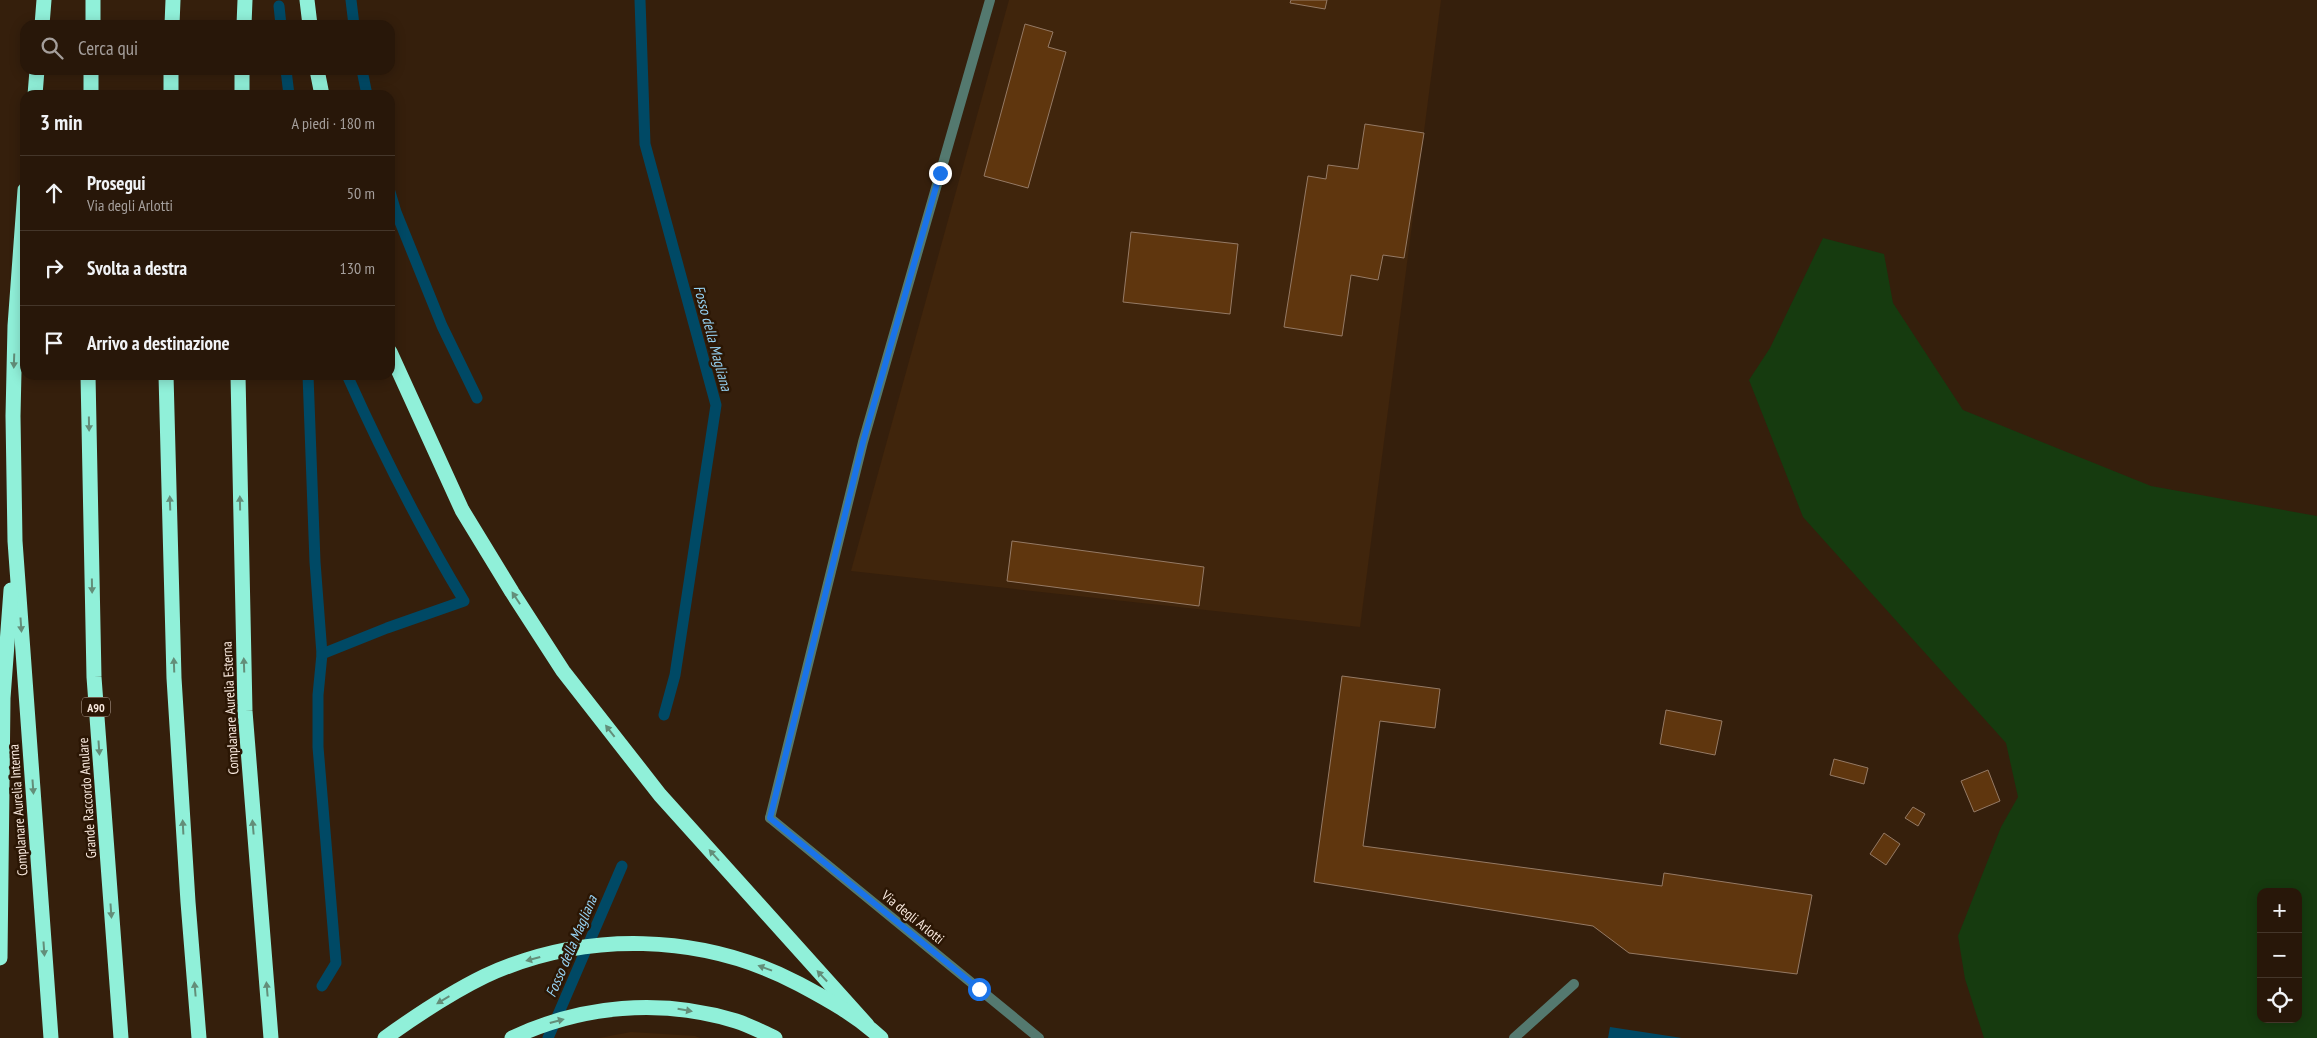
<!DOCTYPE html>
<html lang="it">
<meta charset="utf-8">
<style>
:root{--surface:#281709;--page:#302012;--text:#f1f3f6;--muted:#a59f9c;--line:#44362a}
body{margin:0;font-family:"PT Sans Narrow",sans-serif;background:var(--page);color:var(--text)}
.controls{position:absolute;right:15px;bottom:15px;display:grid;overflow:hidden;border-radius:10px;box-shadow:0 2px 12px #0003}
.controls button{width:45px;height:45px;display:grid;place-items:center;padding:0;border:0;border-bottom:1px solid var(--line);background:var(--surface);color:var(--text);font:25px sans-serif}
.stop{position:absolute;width:15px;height:15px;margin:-11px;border:4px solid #1a73e8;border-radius:50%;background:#fff}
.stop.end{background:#1a73e8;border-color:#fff;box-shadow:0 1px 5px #0008}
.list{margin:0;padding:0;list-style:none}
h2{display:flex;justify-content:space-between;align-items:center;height:65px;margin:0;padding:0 20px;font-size:21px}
h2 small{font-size:16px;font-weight:400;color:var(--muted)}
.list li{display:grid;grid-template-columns:32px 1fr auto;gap:15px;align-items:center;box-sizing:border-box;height:75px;padding:0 20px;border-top:1px solid var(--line)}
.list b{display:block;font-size:19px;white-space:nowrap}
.list p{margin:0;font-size:16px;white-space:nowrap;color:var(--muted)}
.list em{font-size:16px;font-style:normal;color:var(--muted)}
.icon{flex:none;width:28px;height:28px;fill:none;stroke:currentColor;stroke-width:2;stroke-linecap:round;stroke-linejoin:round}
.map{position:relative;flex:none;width:2317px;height:1038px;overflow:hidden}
.search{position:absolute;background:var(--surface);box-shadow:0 2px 12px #0003;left:20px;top:20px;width:375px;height:55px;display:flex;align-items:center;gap:12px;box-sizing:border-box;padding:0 18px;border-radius:15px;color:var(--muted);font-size:19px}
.panel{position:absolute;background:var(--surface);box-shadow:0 2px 12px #0003;left:20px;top:90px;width:375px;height:290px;border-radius:15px}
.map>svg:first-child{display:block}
.built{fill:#40250c}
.green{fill:#163b0f;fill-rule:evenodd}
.water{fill:#004965}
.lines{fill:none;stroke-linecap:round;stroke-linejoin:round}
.stream{stroke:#004965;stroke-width:11}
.building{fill:#5f360e;stroke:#957a65}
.service{stroke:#54796f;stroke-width:10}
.minor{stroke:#54796f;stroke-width:10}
.motorway{stroke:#90f0d9;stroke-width:15}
.oneway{fill:#638e79}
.route{stroke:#1a73e8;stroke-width:6}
.labels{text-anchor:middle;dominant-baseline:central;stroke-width:5;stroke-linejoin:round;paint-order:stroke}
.shield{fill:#2b1604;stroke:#bbaa9d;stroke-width:1}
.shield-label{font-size:12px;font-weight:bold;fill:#f9e9de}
.street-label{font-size:14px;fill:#f9e9de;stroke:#2b1604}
.water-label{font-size:15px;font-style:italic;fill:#96d2f3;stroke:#2b1604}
</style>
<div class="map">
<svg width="2317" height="1038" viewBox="0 0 2317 1038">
<rect width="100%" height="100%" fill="#351f0c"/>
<!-- built -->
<g class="built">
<path d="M1009,0H1441L1360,627L851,571Z"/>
<path d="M631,1032L695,1036L700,1038H599Z"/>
</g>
<!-- green -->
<path class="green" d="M1823,238L1884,254L1893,303L1963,410L2151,486L2317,516V1038H1984L1965,979L1958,936L2001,827L2018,797L2006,743L1803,517L1749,380L1770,348ZM2261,892H2298V1019H2261Z"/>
<!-- water -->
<path class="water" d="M1610,1027L1682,1038H1608Z"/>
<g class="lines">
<!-- stream -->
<g class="stream">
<path d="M351,0L354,25"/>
<path d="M640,0L645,144L716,405L675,675L664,715"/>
<path d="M279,6L281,25"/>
<path d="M286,70L289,95"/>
<path d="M362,70L367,95"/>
<path d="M390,192L396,212L442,326L477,398"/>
<path d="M308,375L315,562L322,654L318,695V747L336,963L322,986"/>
<path d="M322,654L387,628L464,601C420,528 382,453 347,375"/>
<path d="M548,1038L622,866"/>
</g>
</g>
<!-- building -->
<g class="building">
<path d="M1291,0H1327L1325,9L1290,3Z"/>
<path d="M1025,24L1053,32L1048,47L1066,52L1028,188L984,176Z"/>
<path d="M1365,124L1424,133L1404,258L1383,255L1378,280L1351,275L1342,336L1284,327L1308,176L1326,179L1328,165L1358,169Z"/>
<path d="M1131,232L1238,244L1230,314L1123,302Z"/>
<path d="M1012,541L1204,567L1199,606L1007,581Z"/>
<path d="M1342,676L1440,689L1435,728L1380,721L1363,846L1662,886L1664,873L1812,895L1797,974L1629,953L1593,926L1314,882Z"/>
<path d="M1666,710L1722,721L1715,755L1660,744Z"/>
<path d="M1834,759L1868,768L1864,784L1830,775Z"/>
<path d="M1988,770L2000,801L1974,812L1961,781Z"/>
<path d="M1913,807L1925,814L1918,826L1905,818Z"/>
<path d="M1884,833L1900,844L1886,865L1870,854Z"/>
</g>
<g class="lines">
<!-- service -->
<g class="service">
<path d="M770,818L863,442L990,0"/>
<path d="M1514,1038L1574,984"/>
</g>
<!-- minor -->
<path class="minor" d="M770,818L1039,1038"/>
<!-- motorway -->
<g class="motorway">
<path d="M307,0L310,25"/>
<path d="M42,25L44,0"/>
<path d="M93,25V0"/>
<path d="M172,25L173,0"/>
<path d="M244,25L245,0"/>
<path d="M317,70L322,95"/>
<path d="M35,95L37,70"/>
<path d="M91,95V70"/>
<path d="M171,95V70"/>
<path d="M242,95V70"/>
<path d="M25,190L15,326L13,416L15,541L51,1038"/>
<path d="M390,352L462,510L512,592L563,671L660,795L867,1025"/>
<path d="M88,375L94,677L121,1038"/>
<path d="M166,375L174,678L188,902L199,1038"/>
<path d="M238,375L245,711L271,1038"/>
<path d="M0,958L3,698L11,590"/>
<path d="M385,1038C417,1015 450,993 485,976C585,930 702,933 799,984C829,1000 856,1015 881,1038"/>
<path d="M512,1038C582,1005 661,998 736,1021C749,1025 762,1032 775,1038"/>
</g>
</g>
<!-- one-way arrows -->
<defs><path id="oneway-solid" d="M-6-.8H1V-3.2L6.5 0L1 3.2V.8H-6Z" transform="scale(1.25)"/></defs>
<g class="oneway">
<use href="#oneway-solid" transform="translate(14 361) rotate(92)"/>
<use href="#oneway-solid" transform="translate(89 424) rotate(89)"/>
<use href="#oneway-solid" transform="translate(170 503) rotate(-92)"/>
<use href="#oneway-solid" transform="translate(240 503) rotate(-91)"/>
<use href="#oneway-solid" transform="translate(92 586) rotate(89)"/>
<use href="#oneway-solid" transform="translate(516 598) rotate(-123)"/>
<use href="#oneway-solid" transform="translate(21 625) rotate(86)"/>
<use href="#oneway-solid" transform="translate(174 665) rotate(-92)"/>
<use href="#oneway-solid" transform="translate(244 665) rotate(-92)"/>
<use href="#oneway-solid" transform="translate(610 731) rotate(-128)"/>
<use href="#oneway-solid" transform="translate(99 748) rotate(86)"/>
<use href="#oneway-solid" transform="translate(33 787) rotate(86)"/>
<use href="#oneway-solid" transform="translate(183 827) rotate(-93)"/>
<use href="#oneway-solid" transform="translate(253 827) rotate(-95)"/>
<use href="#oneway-solid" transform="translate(714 855) rotate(-132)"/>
<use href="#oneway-solid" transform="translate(111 911) rotate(86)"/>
<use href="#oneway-solid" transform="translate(44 949) rotate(86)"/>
<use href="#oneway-solid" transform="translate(533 959) rotate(165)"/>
<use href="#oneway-solid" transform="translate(765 968) rotate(-160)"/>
<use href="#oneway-solid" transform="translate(822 976) rotate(-133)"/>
<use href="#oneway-solid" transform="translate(195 989) rotate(-95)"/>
<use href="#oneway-solid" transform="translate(267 989) rotate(-95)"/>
<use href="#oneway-solid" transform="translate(443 1000) rotate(149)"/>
<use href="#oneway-solid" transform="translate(685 1010) rotate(10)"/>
<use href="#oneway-solid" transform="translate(557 1021) rotate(-15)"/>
</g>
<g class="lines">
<!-- route -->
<path class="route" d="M940,173L863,442L770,818L979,989"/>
</g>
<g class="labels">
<!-- shield labels -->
<rect class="shield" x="82" y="697.5" width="28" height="19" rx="4"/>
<g class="shield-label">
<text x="96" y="707">A90</text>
</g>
<!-- street labels -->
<g class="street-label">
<text transform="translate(230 708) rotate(-93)">Complanare Aurelia Esterna</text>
<text transform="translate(87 798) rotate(-94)">Grande Raccordo Anulare</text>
<text transform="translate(18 810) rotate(-94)">Complanare Aurelia Interna</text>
<text transform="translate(913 917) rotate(39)">Via degli Arlotti</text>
</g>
<!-- water labels -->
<g class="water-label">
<text transform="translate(713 338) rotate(75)">Fosso della Magliana</text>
<text transform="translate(571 946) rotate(-67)">Fosso della Magliana</text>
</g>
</g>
</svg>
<div class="controls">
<button>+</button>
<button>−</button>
<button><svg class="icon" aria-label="locate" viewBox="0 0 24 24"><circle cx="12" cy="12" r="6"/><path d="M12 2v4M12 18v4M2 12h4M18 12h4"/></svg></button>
</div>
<div class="stop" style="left:979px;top:989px"></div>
<div class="stop end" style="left:940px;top:173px"></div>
<div class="search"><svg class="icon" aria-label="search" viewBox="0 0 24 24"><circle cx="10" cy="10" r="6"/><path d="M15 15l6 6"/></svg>Cerca qui</div>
<section class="panel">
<h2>3 min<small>A piedi · 180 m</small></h2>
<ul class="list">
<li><svg class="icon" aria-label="ahead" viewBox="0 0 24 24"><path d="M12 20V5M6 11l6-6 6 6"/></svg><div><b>Prosegui</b><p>Via degli Arlotti</p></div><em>50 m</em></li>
<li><svg class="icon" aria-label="right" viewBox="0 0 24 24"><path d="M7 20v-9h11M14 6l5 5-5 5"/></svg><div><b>Svolta a destra</b></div><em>130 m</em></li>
<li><svg class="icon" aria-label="arrive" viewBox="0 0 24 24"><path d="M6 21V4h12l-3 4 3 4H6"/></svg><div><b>Arrivo a destinazione</b></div></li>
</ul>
</section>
</div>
